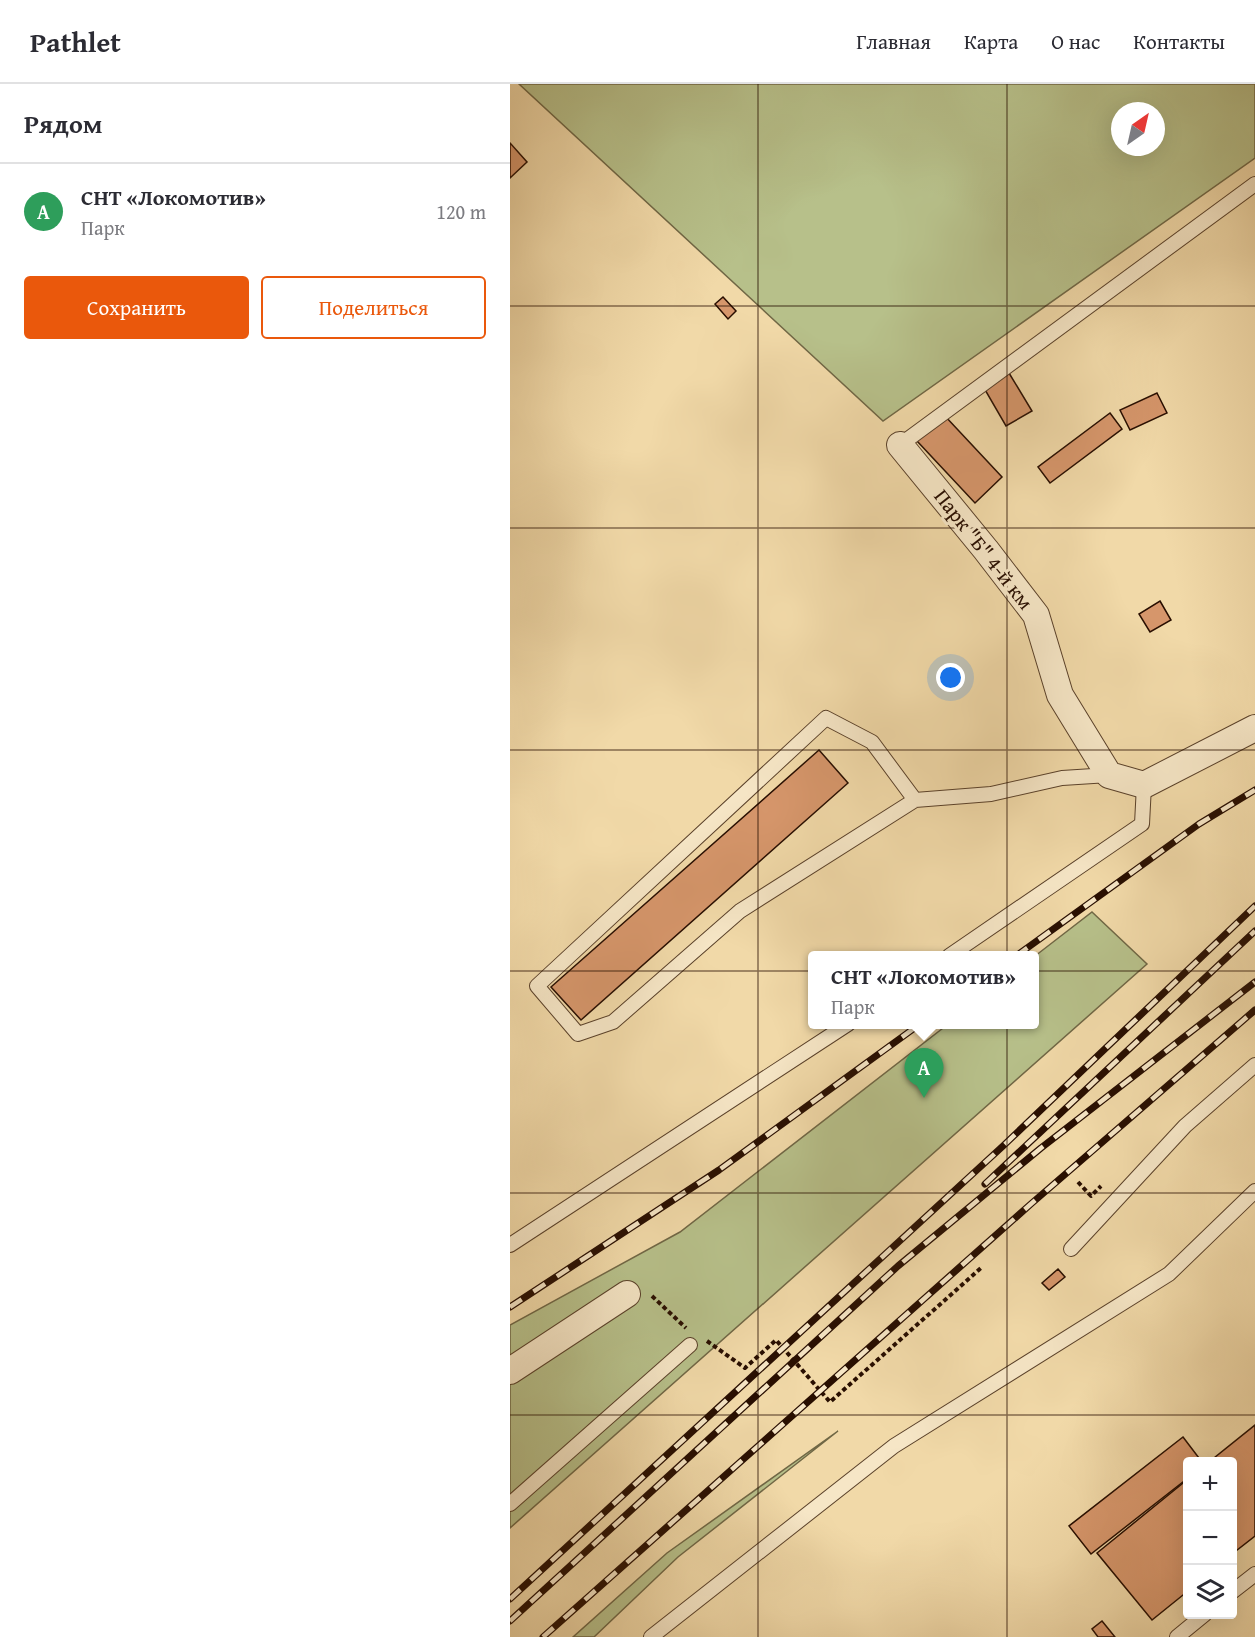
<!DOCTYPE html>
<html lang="ru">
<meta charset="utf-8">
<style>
:root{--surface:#fff;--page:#f7f7f7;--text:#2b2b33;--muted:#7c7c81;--line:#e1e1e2;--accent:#ea580c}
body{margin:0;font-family:"Gentium Book Plus",serif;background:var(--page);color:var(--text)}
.controls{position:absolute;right:18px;bottom:18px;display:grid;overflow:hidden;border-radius:6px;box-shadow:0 6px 24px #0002}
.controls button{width:54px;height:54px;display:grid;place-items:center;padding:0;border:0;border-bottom:2px solid var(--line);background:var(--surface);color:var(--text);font:30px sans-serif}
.compass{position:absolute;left:601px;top:18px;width:54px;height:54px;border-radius:50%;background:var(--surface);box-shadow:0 6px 24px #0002;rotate:34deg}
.you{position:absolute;left:441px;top:594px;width:21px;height:21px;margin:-15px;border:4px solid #fff;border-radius:50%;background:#1a73e8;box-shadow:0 0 0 9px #1a73e833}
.badge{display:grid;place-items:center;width:39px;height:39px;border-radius:50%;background:var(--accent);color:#fff;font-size:20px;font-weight:700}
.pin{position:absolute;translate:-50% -50px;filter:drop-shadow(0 2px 3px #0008)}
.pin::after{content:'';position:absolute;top:32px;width:21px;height:18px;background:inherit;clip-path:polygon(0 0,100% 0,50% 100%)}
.popup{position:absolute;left:298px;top:867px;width:231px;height:78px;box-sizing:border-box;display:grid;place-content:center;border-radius:6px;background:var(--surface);filter:drop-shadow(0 2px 4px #0005);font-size:20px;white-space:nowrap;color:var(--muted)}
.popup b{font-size:22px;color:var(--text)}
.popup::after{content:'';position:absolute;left:50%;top:100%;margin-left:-12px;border:12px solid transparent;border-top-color:var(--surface)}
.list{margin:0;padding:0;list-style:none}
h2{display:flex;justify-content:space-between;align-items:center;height:78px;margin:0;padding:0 24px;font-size:26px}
h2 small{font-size:20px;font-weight:400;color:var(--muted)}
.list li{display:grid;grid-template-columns:39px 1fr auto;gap:18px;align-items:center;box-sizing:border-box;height:96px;padding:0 24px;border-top:2px solid var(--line)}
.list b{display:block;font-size:22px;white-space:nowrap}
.list p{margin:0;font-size:20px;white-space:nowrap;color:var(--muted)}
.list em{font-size:20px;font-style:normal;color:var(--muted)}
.actions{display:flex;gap:12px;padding:18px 24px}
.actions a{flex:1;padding:14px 0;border:2px solid var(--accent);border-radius:6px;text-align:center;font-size:21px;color:var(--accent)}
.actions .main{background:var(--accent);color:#fff}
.icon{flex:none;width:33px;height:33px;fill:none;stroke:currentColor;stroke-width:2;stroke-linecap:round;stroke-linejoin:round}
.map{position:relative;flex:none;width:745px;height:1553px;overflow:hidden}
header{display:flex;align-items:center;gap:36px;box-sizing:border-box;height:84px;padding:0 30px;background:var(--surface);border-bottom:2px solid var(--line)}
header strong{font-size:28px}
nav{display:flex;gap:33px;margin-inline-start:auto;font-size:21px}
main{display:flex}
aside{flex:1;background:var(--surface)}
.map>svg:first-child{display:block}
.green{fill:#b7c08a;stroke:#706745;stroke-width:1.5;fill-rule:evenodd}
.building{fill:#d6966b;stroke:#280e00;stroke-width:1.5}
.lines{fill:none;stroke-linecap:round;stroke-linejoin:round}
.lane-casing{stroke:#5a412a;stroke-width:16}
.street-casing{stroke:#5a412a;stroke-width:28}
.path{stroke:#280e00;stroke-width:4;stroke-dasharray:4.5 3;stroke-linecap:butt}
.lane{stroke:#f6e6c6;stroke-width:14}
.street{stroke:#f6e6c6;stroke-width:26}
.rail-casing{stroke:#280e00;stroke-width:7}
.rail{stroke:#f6e6c6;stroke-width:4.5;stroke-dasharray:14;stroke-linecap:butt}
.grid{fill:none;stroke:#280e00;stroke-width:1.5;stroke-opacity:0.55}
.labels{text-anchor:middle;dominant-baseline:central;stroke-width:6;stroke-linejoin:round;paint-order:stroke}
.street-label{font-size:21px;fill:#280e00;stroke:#f6e6c6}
</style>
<header>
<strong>Pathlet</strong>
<nav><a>Главная</a><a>Карта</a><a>О нас</a><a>Контакты</a></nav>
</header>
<main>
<aside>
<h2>Рядом<small></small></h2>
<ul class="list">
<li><span class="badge" style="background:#2e9e5b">A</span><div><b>СНТ «Локомотив»</b><p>Парк</p></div><em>120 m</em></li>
</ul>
<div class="actions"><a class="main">Сохранить</a><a>Поделиться</a></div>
</aside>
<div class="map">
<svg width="745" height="1553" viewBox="0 0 745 1553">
<rect width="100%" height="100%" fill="#f1d9a8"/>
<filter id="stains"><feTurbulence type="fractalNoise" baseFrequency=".00333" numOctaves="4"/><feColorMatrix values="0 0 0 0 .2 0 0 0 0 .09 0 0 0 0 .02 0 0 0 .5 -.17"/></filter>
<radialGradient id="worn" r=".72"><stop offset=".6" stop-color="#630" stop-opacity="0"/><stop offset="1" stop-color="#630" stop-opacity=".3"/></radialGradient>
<!-- green -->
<g class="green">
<path d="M9,0H745V74L373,337ZM610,27H646V63H610Z"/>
<path d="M582,828L637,880L0,1444V1241L170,1148L437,941L525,940V872Z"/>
<path d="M328,1347L168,1473L84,1553H63L157,1469Z"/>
</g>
<!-- building -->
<g class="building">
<path d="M0,59L17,78L0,94Z"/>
<path d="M213,213L226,227L218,235L205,220Z"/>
<path d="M499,289L522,327L496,342L474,304Z"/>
<path d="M647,309L657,329L620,346L610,326Z"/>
<path d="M600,329L612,345L540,399L528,383Z"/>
<path d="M434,331L492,393L465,419L407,357Z"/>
<path d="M650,517L661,536L640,548L629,530Z"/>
<path d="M309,666L338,699L71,936L41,903Z"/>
<path d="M548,1185L555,1193L539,1206L532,1199Z"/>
<path d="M745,1341V1452L722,1470V1378H699Z"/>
<path d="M673,1353L692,1378H678V1394L581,1470L559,1442Z"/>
<path d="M678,1395V1507L642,1536L587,1469Z"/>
<path d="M592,1537L605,1553H588L582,1545Z"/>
</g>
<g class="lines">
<!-- lane casing -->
<g class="lane-casing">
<g id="lane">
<path d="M390,361L745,100"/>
<path d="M405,716L362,658L316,634L27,902L68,950L103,938L230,827L405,716L481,710L552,694L599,691"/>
<path d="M439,872L632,740L634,701"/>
<path d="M0,1161L338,940"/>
<path d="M561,1165L675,1042L745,981"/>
<path d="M0,1420L180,1261"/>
<path d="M722,1508L745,1490"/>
<path d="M141,1553L384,1362L659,1190L745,1107"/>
<path d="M667,1553L695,1530"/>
</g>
</g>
<!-- street casing -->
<g class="street-casing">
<g id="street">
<path d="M390,361L476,466L526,531L550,611L599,691L634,701L745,644"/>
<path d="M0,1287L117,1210"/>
</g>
</g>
<!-- path -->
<g class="path">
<path d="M568,1098L581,1112L591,1102"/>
<path d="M142,1212L176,1244"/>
<path d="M197,1257L235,1284L266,1256L320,1318L471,1184"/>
</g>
<!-- lane -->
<use href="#lane" class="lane"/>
<!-- street -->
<use href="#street" class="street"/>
<!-- rail casing -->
<g class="rail-casing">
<g id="rail">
<path d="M506,872L689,740L745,706"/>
<path d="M475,1100L745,847"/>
<path d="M0,1223L209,1086L410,940"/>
<path d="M0,1515L493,1062L745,822"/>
<path d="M0,1537L388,1182L531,1064L745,898"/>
<path d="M33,1553L522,1119L745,926"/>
</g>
</g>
<!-- rail -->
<use href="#rail" class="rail"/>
</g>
<!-- grid -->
<path class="grid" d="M248,0V1553M497,0V1553M0,222H745M0,444H745M0,666H745M0,887H745M0,1109H745M0,1331H745"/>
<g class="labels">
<!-- street labels -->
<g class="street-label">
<text transform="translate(474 465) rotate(52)">Парк "Б" 4-й км</text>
</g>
</g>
<rect width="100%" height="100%" filter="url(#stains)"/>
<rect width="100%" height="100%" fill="url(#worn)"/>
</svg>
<div class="controls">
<button>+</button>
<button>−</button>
<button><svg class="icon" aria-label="layers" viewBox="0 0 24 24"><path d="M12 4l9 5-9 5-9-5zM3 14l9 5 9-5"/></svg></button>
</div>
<svg class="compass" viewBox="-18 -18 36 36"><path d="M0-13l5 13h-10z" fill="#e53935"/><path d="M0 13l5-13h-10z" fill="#7c7c81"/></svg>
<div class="you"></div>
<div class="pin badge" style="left:414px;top:1014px;background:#2e9e5b">A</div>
<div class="popup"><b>СНТ «Локомотив»</b>Парк</div>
</div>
</main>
